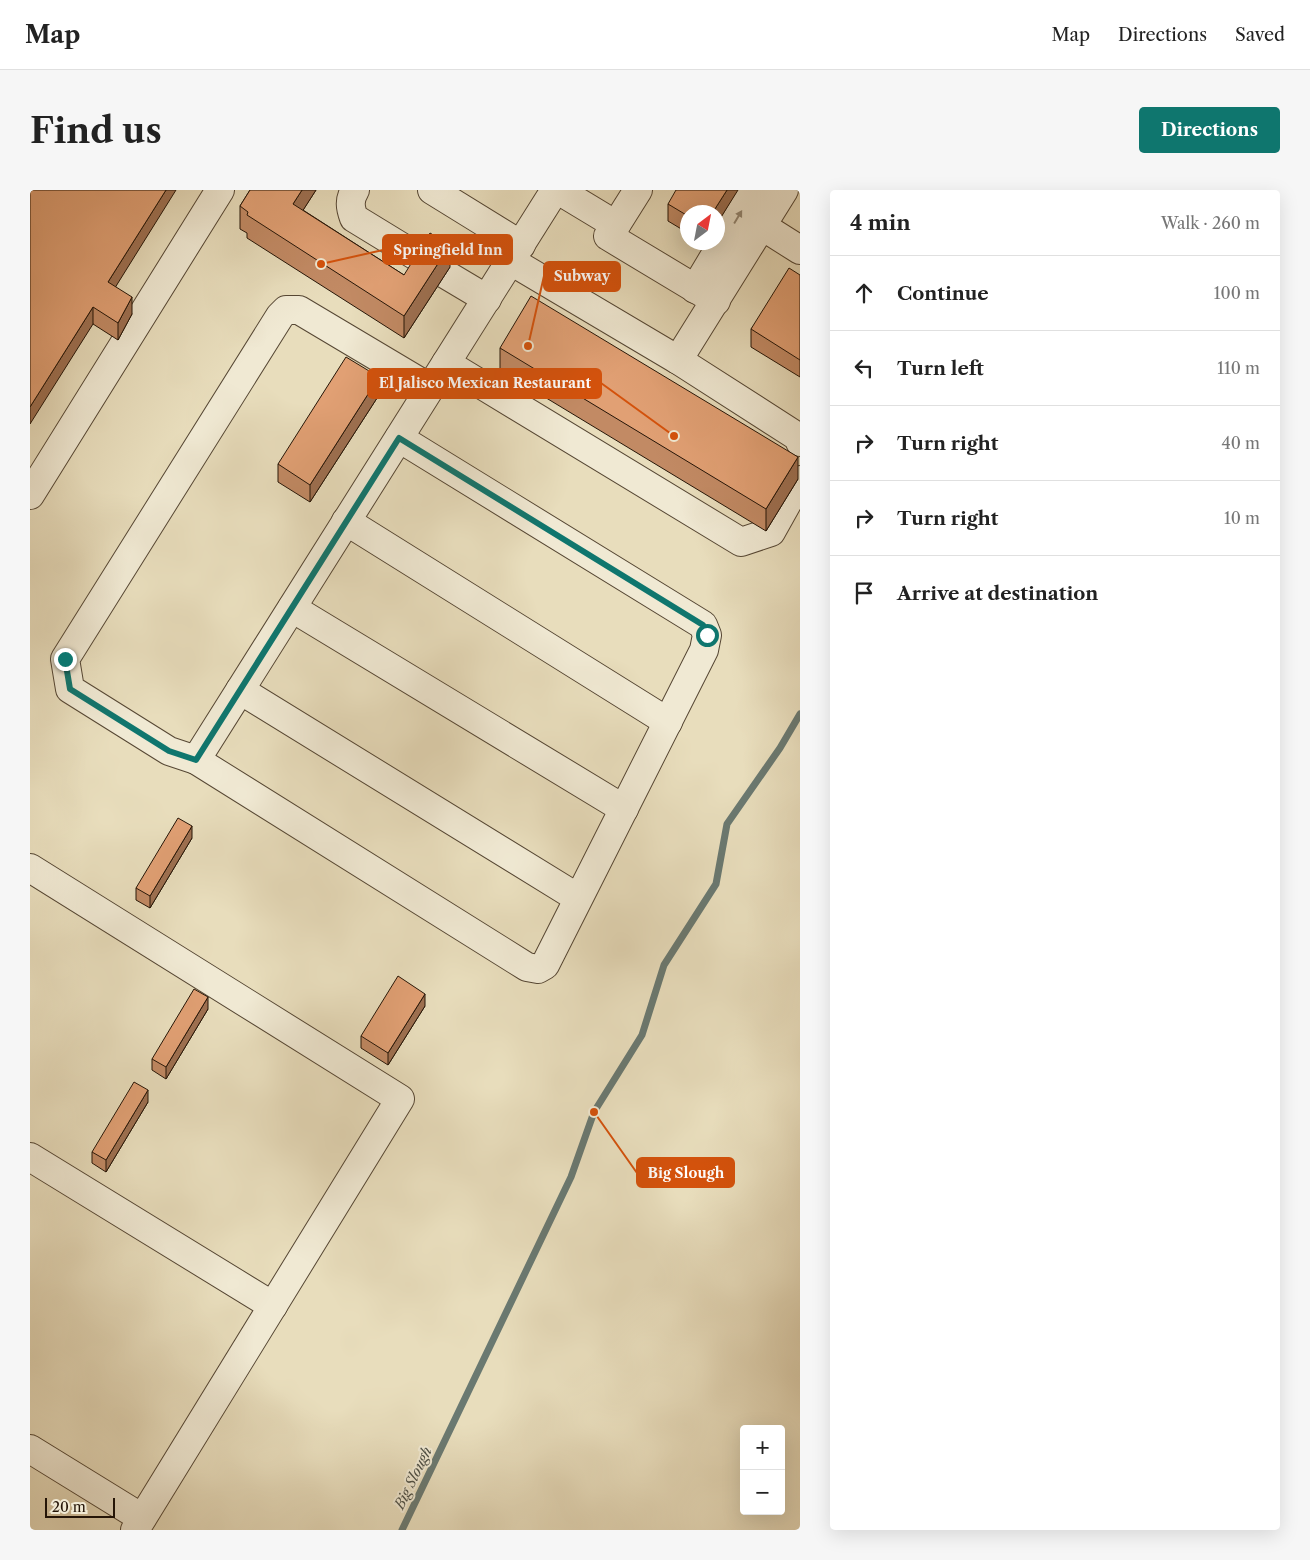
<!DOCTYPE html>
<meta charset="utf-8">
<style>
:root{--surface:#fff;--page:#f6f6f6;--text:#222;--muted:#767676;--line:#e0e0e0;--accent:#0f766e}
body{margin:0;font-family:"Libre Caslon Text",serif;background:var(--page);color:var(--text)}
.controls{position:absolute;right:15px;bottom:15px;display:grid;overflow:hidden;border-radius:5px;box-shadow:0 5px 20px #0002}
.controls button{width:45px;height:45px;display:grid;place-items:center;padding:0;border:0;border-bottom:1px solid var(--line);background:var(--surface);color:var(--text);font:25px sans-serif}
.compass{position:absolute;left:650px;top:15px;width:45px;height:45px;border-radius:50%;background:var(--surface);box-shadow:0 5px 20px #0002;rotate:32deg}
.scale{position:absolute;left:15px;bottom:12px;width:70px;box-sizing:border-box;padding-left:5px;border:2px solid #251507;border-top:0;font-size:14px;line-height:18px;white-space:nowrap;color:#251507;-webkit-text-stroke:4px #f0e9d3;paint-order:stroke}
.stop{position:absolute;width:15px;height:15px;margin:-11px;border:4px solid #0f766e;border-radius:50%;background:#fff}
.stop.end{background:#0f766e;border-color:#fff;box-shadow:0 1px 5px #0008}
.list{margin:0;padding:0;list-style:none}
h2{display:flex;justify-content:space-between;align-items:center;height:65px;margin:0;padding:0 20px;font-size:21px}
h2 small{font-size:16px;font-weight:400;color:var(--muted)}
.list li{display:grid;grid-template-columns:32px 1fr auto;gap:15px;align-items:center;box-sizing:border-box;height:75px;padding:0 20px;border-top:1px solid var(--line)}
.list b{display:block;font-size:19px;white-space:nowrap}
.list em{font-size:16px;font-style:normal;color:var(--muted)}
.icon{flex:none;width:28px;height:28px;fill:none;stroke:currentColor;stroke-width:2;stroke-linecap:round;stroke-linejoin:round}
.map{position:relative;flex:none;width:770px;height:1340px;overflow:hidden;border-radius:5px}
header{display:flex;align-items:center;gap:30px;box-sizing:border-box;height:70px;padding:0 25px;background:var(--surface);border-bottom:1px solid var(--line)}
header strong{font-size:24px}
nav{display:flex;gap:28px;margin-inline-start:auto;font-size:18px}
.intro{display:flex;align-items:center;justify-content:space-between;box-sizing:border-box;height:120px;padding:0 30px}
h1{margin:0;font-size:35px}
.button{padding:12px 22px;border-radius:5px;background:var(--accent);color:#fff;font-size:18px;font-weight:700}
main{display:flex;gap:30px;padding:0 30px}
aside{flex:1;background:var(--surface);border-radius:5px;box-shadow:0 5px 20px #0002}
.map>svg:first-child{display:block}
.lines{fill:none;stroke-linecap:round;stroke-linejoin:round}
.stream{stroke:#6a7971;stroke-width:7}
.minor-casing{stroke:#564734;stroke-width:30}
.minor{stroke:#f0e9d3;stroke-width:28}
.wall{fill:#c28a64;stroke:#251507}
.shaded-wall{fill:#9e7051;stroke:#251507}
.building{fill:#e1a074;stroke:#251507}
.oneway{fill:#958a77}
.route{stroke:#0f766e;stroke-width:6}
.labels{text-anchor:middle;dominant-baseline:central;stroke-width:4;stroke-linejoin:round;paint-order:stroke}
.water-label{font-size:14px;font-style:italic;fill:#4d4f45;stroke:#f0e9d3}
.leader{fill:none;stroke:#d4520c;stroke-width:2}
.callout-dot{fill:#d4520c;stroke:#f0e9d3;stroke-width:2}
.callout{fill:#d4520c;stroke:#d4520c;stroke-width:2}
.callout-label{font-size:14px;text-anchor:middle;font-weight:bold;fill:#fff}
</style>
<header>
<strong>Map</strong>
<nav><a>Map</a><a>Directions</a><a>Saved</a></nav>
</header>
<div class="intro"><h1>Find us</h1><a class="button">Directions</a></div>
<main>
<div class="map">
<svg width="770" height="1340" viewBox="0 0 770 1340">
<rect width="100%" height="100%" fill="#e8ddbc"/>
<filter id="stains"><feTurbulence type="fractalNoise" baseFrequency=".004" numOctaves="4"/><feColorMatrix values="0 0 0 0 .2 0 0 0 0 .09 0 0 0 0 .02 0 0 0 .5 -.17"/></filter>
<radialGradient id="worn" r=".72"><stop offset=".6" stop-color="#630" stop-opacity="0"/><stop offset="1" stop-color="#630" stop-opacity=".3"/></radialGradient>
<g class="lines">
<!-- stream -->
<path class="stream" d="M372,1340L541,987L564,922L612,845L634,775L686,694L697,634L750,558L770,524"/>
<!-- minor casing -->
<g class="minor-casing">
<g id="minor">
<path d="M325,0C319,10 320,17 324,28L396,72"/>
<path d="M402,0L491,55"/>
<path d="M528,0L586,35L578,46L686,111"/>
<path d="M586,35L608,0"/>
<path d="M732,36L770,60"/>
<path d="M481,71L648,170L768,247L770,252"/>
<path d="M415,84L457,109"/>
<path d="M665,99L724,0"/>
<path d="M648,170L754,0"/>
<path d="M416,173L711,352L741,342L770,290"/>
<path d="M400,198L269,120H256L250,126L35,469L40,499L139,561L166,570L525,0"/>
<path d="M0,305L190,0"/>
<path d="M316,331L638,532"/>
<path d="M262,418L594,619"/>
<path d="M210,500L548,708"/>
<path d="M166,570L497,777L508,779L515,775L674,460L677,445L673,435L369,248"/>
<path d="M0,678L370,909L105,1340"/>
<path d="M0,967L243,1116"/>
<path d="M0,1259L112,1328"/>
</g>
</g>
<!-- minor -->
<use href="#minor" class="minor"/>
</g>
<!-- wall -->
<g class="wall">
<path d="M0,0L86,97L102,124L88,150L63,134Z"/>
<path d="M220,0H286L273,20L374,85L420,77L374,148L217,48V43L210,39V16Z"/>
<path d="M638,14L658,22V43L638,31Z"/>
<path d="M770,85V187L721,157V139Z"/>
<path d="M470,158L768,289L736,341L470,180Z"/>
<path d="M349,205L280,312L248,292V274Z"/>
<path d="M162,648L120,718L106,710V698Z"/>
<path d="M395,816L358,875L331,858V846Z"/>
<path d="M178,819L136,889L122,880V869Z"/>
<path d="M118,912L76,982L62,973V962Z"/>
</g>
<!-- shaded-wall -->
<g class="shaded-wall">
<path d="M136,0H146L78,109V92Z"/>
<path d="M272,0H286L263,36V14Z"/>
<path d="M697,0H708L688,32V22H683Z"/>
<path d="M420,55V77L374,148V126Z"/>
<path d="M102,107V124L88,150V133Z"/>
<path d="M63,117V134L0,234V217Z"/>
<path d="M349,187V205L280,312V295Z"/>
<path d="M768,267V289L736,341V319Z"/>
<path d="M162,636V648L120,718V706Z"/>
<path d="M395,804V816L358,875V863Z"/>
<path d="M178,807V819L136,889V877Z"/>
<path d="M118,900V912L76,982V970Z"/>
</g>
<!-- building -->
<g class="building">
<path d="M0,0H136L78,92L102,107L88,133L63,117L0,217Z"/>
<path d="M220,0H272L263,14L374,85L400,43L420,55L374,126L217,25L218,22L210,16Z"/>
<path d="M646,0H697L683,22H658V26L638,14Z"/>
<path d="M759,78L770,85V170L721,139Z"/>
<path d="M501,106L768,267L736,319L470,158Z"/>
<path d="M316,167L349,187L280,295L248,274Z"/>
<path d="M148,628L162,636L120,706L106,698Z"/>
<path d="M368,786L395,804L358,863L331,846Z"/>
<path d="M164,799L178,807L136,877L122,869Z"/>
<path d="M104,892L118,900L76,970L62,962Z"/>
</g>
<!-- one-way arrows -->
<defs><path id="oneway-solid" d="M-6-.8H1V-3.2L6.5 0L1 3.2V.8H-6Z" transform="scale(1.25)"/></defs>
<use class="oneway" href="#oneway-solid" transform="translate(708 27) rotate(-59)"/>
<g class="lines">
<!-- route -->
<path class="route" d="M35,469L40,499L139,561L166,570L369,248L673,435L677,445"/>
</g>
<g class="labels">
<!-- water labels -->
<g class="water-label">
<text transform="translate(383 1288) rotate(-64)">Big Slough</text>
</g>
</g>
<!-- callouts -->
<path class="leader" d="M291 74L353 60M498 156L514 86M644 246L571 193M564 922L607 983"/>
<g class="callout-dot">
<circle cx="291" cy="74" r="5"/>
<circle cx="498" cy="156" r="5"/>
<circle cx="644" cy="246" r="5"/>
<circle cx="564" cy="922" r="5"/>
</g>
<g class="callout">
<rect x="353" y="45" width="129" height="29" rx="5"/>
<rect x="514" y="72" width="76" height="29" rx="5"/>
<rect x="338" y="179" width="233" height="29" rx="5"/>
<rect x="607" y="968" width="97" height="29" rx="5"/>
</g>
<g class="callout-label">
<text x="418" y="65">Springfield Inn</text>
<text x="552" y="91">Subway</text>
<text x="455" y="198">El Jalisco Mexican Restaurant</text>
<text x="656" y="988">Big Slough</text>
</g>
<rect width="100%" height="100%" filter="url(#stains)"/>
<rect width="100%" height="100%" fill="url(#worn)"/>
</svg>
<div class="controls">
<button>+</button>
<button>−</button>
</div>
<svg class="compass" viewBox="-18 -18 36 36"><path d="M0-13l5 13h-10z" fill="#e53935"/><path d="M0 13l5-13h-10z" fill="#767676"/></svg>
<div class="scale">20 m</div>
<div class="stop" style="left:677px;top:445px"></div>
<div class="stop end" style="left:35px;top:469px"></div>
</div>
<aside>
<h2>4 min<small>Walk · 260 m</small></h2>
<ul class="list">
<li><svg class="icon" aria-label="ahead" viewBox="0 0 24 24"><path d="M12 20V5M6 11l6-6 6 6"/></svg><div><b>Continue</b></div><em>100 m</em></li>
<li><svg class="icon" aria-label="left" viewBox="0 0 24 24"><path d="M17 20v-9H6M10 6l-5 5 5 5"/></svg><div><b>Turn left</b></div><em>110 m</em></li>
<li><svg class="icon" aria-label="right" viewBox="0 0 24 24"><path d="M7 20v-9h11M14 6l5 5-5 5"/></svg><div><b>Turn right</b></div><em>40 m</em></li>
<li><svg class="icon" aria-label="right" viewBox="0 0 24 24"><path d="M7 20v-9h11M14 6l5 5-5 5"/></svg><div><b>Turn right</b></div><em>10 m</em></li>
<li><svg class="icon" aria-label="arrive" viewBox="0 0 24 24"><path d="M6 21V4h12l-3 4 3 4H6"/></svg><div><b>Arrive at destination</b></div></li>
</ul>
</aside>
</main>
